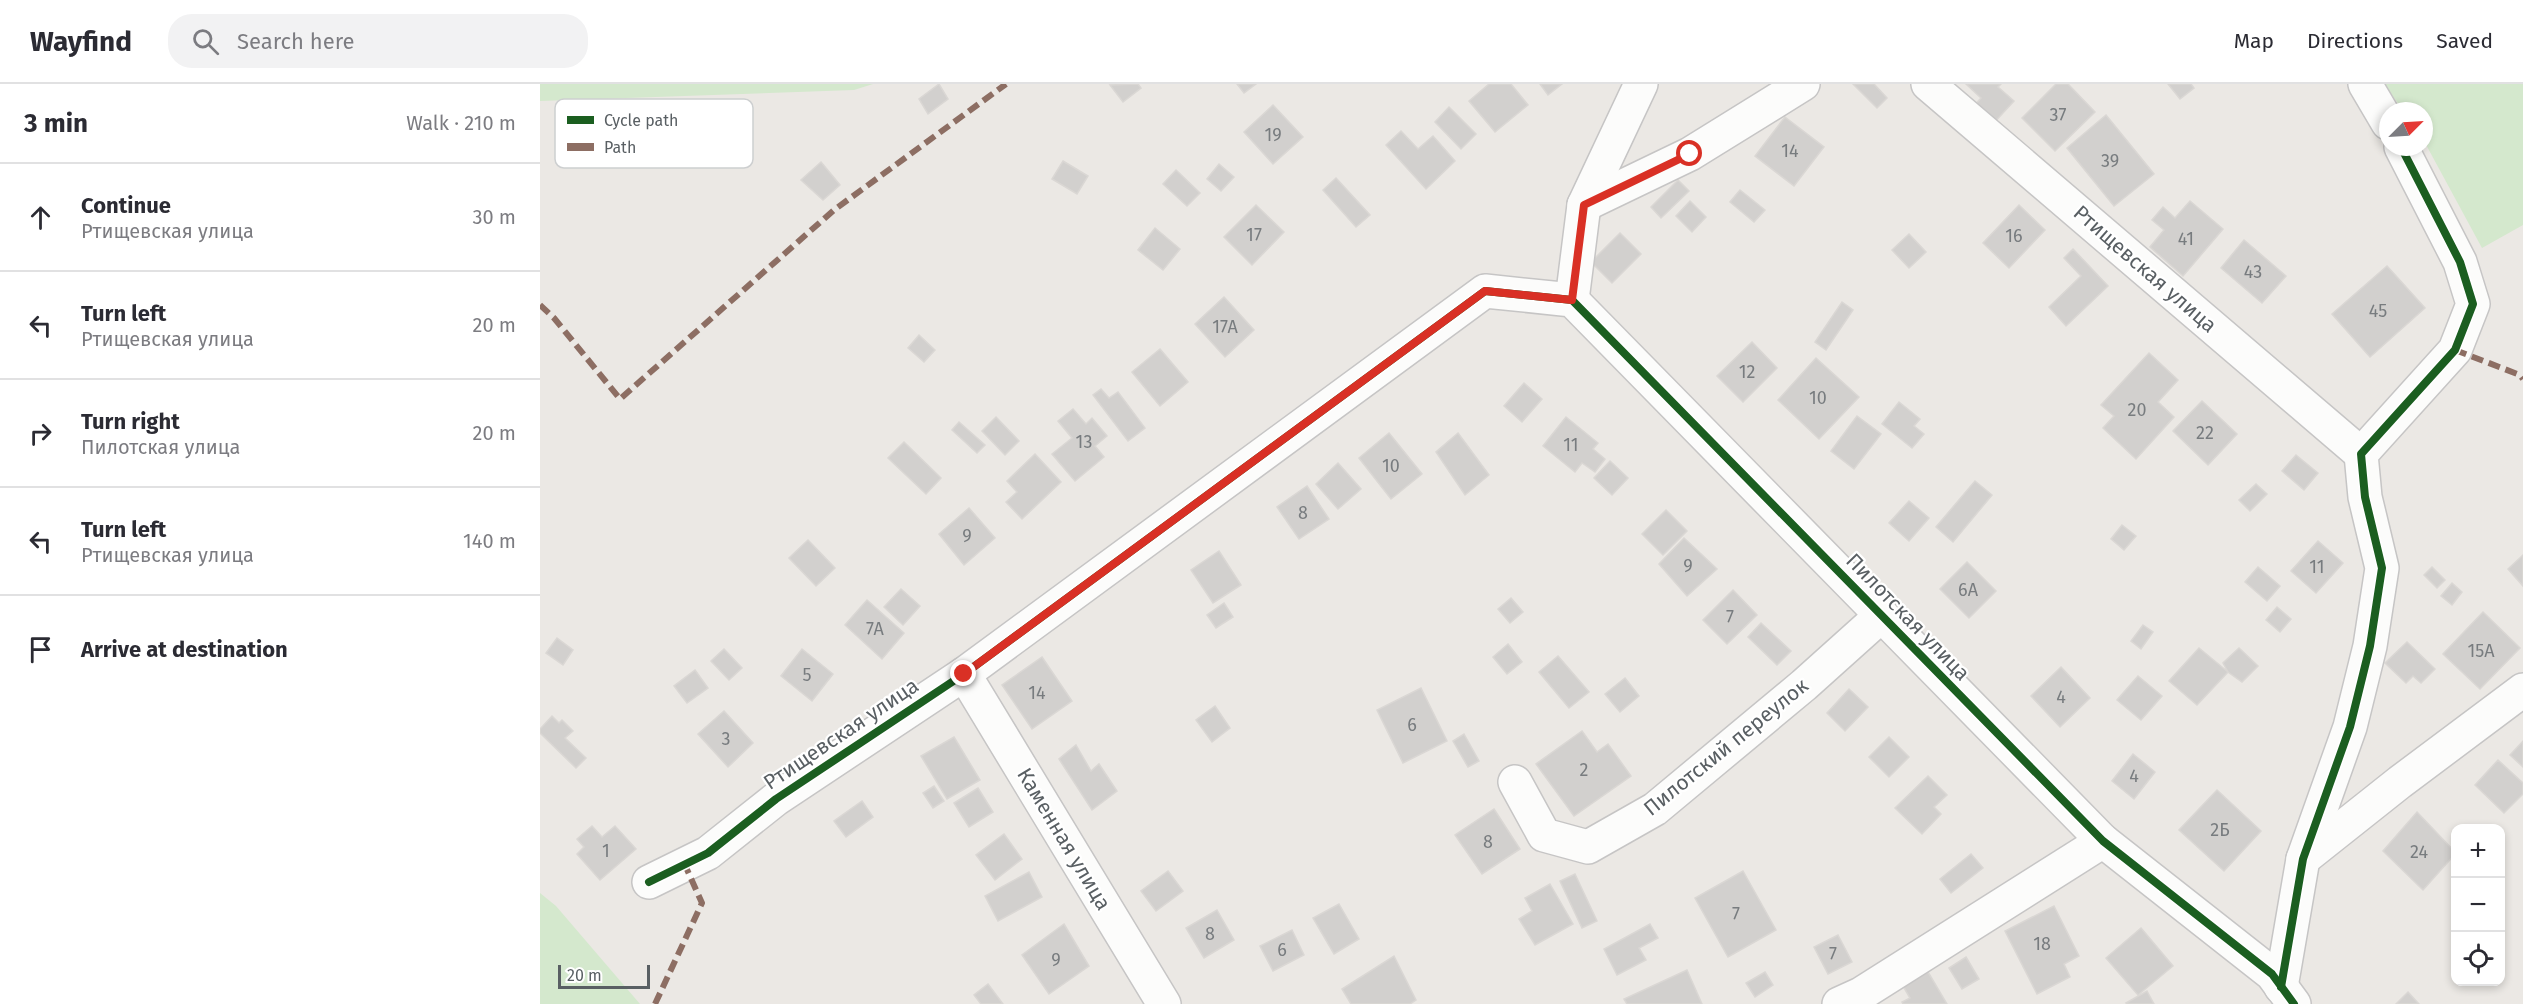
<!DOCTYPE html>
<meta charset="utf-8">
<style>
:root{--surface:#fff;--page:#f2f2f3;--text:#2b2b33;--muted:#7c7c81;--line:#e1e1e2}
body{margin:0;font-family:"Fira Sans",sans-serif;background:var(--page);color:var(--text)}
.controls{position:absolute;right:18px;bottom:18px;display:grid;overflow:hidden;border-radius:12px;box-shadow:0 3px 9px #0003}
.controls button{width:54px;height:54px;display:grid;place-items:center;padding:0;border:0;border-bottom:2px solid var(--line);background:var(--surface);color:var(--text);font:30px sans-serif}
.compass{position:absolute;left:1839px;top:18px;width:54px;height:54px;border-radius:50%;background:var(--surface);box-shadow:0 3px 9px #0003;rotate:66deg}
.scale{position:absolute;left:18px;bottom:15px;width:92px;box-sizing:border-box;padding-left:6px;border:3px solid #595f63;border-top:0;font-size:16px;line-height:21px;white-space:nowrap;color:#595f63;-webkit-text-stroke:4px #fff;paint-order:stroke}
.stop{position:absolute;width:18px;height:18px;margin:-14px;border:4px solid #d93025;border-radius:50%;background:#fff}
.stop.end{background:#d93025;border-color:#fff;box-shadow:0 2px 6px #0008}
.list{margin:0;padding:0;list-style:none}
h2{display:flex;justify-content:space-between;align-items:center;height:78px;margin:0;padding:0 24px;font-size:26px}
h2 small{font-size:20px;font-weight:400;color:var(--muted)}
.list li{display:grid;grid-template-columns:39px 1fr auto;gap:18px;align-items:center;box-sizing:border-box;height:108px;padding:0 24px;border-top:2px solid var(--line)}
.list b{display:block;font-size:22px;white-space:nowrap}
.list p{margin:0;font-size:20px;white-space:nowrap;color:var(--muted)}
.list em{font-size:20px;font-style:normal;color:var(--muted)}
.icon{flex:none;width:33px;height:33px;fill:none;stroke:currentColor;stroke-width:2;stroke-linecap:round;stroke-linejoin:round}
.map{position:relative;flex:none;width:1983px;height:920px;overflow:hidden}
header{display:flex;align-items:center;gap:36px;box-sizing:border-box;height:84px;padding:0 30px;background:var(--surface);border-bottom:2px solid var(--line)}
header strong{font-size:28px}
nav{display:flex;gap:33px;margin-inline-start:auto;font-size:21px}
.search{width:420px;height:54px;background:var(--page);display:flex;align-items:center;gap:15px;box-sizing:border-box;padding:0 21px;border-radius:24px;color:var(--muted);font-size:22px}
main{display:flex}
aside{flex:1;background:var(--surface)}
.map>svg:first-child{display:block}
.green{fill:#d4e8cd}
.building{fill:#d2d0ce;stroke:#dad7d4;stroke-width:1.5}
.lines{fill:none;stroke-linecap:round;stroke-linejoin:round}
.minor-casing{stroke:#c6c5c5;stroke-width:36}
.minor{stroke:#fcfcfb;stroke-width:33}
.quiet{stroke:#8d6e63;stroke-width:6;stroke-dasharray:12 6;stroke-linecap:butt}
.cycleway-casing{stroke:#fff;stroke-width:11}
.cycleway{stroke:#1b5e20;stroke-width:8}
.route{stroke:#d93025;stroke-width:8}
.labels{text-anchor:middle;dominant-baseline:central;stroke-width:4.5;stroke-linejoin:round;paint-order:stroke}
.number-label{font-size:18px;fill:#787c7f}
.street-label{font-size:21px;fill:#595f63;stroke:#fff}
.key{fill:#fff;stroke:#cdcfd0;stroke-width:1.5}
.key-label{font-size:16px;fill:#595f63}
</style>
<header>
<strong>Wayfind</strong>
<div class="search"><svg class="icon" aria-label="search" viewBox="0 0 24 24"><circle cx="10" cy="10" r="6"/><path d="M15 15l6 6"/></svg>Search here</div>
<nav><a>Map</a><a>Directions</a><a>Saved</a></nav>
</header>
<main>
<aside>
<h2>3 min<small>Walk · 210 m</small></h2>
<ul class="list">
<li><svg class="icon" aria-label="ahead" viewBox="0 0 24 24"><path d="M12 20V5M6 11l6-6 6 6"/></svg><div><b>Continue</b><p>Ртищевская улица</p></div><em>30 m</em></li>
<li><svg class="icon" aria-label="left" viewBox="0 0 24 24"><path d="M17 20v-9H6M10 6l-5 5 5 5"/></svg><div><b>Turn left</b><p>Ртищевская улица</p></div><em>20 m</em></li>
<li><svg class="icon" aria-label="right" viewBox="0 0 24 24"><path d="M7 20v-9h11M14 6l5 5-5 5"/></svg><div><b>Turn right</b><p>Пилотская улица</p></div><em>20 m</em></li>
<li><svg class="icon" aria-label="left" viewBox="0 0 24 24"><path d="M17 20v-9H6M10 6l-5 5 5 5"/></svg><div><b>Turn left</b><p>Ртищевская улица</p></div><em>140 m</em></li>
<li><svg class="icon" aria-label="arrive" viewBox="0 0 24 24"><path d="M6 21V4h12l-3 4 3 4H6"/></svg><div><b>Arrive at destination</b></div></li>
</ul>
</aside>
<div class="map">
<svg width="1983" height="920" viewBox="0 0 1983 920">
<rect width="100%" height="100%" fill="#ebe8e4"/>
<!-- green -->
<g class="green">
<path d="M0,0H333L314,6L0,17Z"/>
<path d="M1843,0H1983V141L1942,164L1884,57V27H1864Z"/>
<path d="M0,809L16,822L100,920H0Z"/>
</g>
<!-- building -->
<g class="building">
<path d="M399,0L408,15L388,30L379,15Z"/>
<path d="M598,0L601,4L583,18L570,1Z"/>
<path d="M697,0H716L704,9Z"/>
<path d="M949,0H971L988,21L955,48L929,17Z"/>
<path d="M1000,0H1022L1008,11Z"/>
<path d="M1313,0H1334L1347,14L1337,24Z"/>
<path d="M1426,0H1461L1458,3L1474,17L1451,42L1432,24L1441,14Z"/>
<path d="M1516,0H1528L1555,28L1515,67L1482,34Z"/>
<path d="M1628,0H1651L1654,4L1640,15Z"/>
<path d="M733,21L763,53L733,80L704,48Z"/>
<path d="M909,23L936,50L921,65L895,38Z"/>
<path d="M1566,31L1614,90L1574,122L1527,64Z"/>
<path d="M1245,33L1284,63L1254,102L1215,72Z"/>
<path d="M861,47L878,65L893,52L915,77L886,105L846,61Z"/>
<path d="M523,77L548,92L537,110L512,95Z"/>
<path d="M281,78L300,101L283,116L261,96Z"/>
<path d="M679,80L694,93L681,107L667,95Z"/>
<path d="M636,86L660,109L647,122L623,100Z"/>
<path d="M796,94L830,131L816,143L783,106Z"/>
<path d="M1138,96L1149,107L1121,134L1111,123Z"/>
<path d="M1200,106L1225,126L1214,138L1190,118Z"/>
<path d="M1150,117L1166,133L1152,148L1136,132Z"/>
<path d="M1650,117L1683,145L1643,192L1610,163L1624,146L1612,136L1623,123L1635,134Z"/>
<path d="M716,121L744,148L712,181L684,153Z"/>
<path d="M1479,121L1505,146L1469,184L1443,159Z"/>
<path d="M615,144L640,165L623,186L598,166Z"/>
<path d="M1080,149L1101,170L1072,199L1051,178Z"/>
<path d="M1369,150L1386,168L1369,184L1352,166Z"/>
<path d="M1704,156L1746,192L1722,219L1681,184Z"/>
<path d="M1533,165L1568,202L1526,242L1509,223L1541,192L1524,174Z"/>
<path d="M1847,182L1885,224L1830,273L1792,230Z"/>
<path d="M684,213L714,246L685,273L655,240Z"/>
<path d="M1302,218L1313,226L1286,266L1275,258Z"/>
<path d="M379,251L395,266L384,278L368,264Z"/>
<path d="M1212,258L1237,284L1203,318L1177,292Z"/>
<path d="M620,265L648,298L620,322L592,288Z"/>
<path d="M1609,269L1638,296L1618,318L1634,333L1596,375L1563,344L1574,332L1561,321Z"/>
<path d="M1276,274L1319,313L1279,355L1238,316Z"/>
<path d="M984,299L1002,315L982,338L964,322Z"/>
<path d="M561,305L569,314L578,308L605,344L588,357L553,311Z"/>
<path d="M1662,317L1697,350L1668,381L1633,347Z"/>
<path d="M1359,318L1380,335L1374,342L1384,350L1372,364L1342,340Z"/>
<path d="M533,325L546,340L552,334L567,352L555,362L564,373L535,397L512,370L532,354L518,337Z"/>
<path d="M1317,332L1341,350L1314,385L1291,367Z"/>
<path d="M456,333L479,357L465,371L442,347Z"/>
<path d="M1026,333L1058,359L1053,365L1065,375L1055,388L1042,379L1035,388L1003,362Z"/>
<path d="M419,338L445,361L437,369L412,346Z"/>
<path d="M849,349L882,390L851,415L819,374Z"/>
<path d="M918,349L949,391L925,411L896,368Z"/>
<path d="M364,358L401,394L386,410L348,374Z"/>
<path d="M495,370L521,398L482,435L466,418L477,408L467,397Z"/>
<path d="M1756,371L1778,389L1764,406L1742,387Z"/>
<path d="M1070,377L1088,394L1072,411L1054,394Z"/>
<path d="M798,379L821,405L798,425L776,400Z"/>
<path d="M1435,397L1452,411L1413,458L1396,443Z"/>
<path d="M1716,400L1727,410L1710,427L1699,416Z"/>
<path d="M767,402L789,435L759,455L737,423Z"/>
<path d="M1369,417L1389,434L1369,457L1349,439Z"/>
<path d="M429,424L455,454L424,481L399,450Z"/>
<path d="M1126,426L1147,447L1123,471L1102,450Z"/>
<path d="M1582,441L1596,452L1584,466L1571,455Z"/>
<path d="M1144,454L1177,485L1147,512L1119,480Z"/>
<path d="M268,456L295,484L276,502L249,474Z"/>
<path d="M1778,457L1803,479L1776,509L1751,487Z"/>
<path d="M679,467L701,501L673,519L651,486Z"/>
<path d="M1983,471V502L1968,485Z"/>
<path d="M1427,478L1456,507L1429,534L1400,505Z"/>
<path d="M1718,483L1740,502L1727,517L1705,498Z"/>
<path d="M1892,483L1905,496L1897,504L1884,491Z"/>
<path d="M1912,499L1922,508L1912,521L1901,512Z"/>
<path d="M361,505L380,522L363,541L344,523Z"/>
<path d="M1193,506L1217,531L1187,560L1163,536Z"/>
<path d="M971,514L983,528L970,539L958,525Z"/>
<path d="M327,516L364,549L342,575L305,541Z"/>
<path d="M684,519L693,533L676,544L667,531Z"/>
<path d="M1737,523L1751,535L1740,548L1726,536Z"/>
<path d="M1943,528L1980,564L1940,605L1903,570Z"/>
<path d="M1221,539L1251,567L1237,581L1208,553Z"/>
<path d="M1603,541L1613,548L1601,565L1591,557Z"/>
<path d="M17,554L33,566L23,581L6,569Z"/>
<path d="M1867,558L1895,585L1881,599L1873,592L1866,599L1845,579Z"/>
<path d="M968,560L982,578L967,590L953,573Z"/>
<path d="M1659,564L1688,588L1657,621L1629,597Z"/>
<path d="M1699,564L1718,582L1702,598L1688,588L1683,579Z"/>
<path d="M184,565L202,584L189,596L171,577Z"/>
<path d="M262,565L293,590L272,617L241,592Z"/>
<path d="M1018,572L1049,608L1029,624L999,588Z"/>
<path d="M502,573L532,617L492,645L462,601Z"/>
<path d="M1521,583L1550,614L1520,643L1491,612Z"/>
<path d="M155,586L168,604L147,619L134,602Z"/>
<path d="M1598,592L1622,612L1601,636L1577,616Z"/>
<path d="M1085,594L1099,612L1080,628L1065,610Z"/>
<path d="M881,604L907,657L863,679L837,626Z"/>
<path d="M1309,605L1328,623L1305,647L1287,629Z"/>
<path d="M675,622L690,644L672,658L656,636Z"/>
<path d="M184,627L213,659L188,683L158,650Z"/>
<path d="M12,632L19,639L22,636L33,647L25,654L46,674L36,684L0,649V645Z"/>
<path d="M1042,647L1057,668L1068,660L1091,692L1034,732L996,680Z"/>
<path d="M924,650L939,677L928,683L913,657Z"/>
<path d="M414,653L440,696L407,715L381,672Z"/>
<path d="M1349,653L1369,673L1349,693L1329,673Z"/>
<path d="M1983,657V683L1970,671Z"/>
<path d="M536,661L551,687L559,680L577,707L552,726L519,675Z"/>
<path d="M1593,670L1615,688L1594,715L1572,697Z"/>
<path d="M1958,676L1983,699V710L1964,729L1935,701Z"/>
<path d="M1388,692L1407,711L1394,723L1401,730L1382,750L1355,724Z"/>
<path d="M394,702L404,717L393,724L383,709Z"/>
<path d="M438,704L453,728L429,743L414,719Z"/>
<path d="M1677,706L1721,747L1684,787L1639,746Z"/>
<path d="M322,717L333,733L306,753L294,737Z"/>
<path d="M954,725L980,765L942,790L915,751Z"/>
<path d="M1877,728L1916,769L1883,806L1843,767Z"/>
<path d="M52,742L62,753L75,742L96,765L60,796L37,770L44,763L37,755Z"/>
<path d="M464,750L482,775L455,796L436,771Z"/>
<path d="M1431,770L1443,784L1411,809L1400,795Z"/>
<path d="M628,787L643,807L616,827L601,807Z"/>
<path d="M1203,787L1236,846L1188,873L1155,814Z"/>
<path d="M489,788L502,813L458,837L445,812Z"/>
<path d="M1035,790L1057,837L1042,844L1020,797Z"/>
<path d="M1010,800L1033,840L995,861L979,835L992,827L985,814Z"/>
<path d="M799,820L819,855L794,870L773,834Z"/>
<path d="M1514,822L1539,872L1524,880L1530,893L1497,910L1465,847Z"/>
<path d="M677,826L694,856L664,874L646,844Z"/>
<path d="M524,840L549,882L509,910L482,871Z"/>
<path d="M1110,840L1118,854L1099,864L1106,876L1077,891L1064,865Z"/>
<path d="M1601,844L1633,882L1598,911L1566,874Z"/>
<path d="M752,846L764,871L733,887L720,862Z"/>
<path d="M1298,851L1312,878L1288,890L1274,863Z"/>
<path d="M854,872L876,916L870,920H811L802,905Z"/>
<path d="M1426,873L1439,895L1422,905L1409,884Z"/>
<path d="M1147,886L1162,920H1087L1084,915Z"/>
<path d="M1225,888L1233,901L1215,913L1206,899Z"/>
<path d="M1388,888L1407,920H1363L1362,918L1370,914L1363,902Z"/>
<path d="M448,900L463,920H441L434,911Z"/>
<path d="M1607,907L1614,920H1587L1586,919Z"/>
<path d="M1868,908L1879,920H1856Z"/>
</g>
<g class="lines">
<!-- minor casing -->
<g class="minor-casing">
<g id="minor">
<path d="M1388,0L1821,370"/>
<path d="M1825,0L1848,39"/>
<path d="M1044,121L1150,70L1263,0"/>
<path d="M1032,216L1044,121L1101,0"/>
<path d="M424,590L624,920"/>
<path d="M975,698L1004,751L1048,763L1115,725L1264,601L1342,531"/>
<path d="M1763,775L1860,698L1983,606"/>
<path d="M109,798L168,769L236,715L424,590L945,207L1032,216L1563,757L1732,890L1754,920"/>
<path d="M1741,903L1763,775L1810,643L1830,562L1842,484L1825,413L1821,370L1915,266L1933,220L1920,178L1861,63"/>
<path d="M1299,920L1321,910L1563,757"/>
</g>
</g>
<!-- minor -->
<use href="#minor" class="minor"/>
<!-- quiet -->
<g class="quiet">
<path d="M0,221L14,234L80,315L294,126L466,0"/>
<path d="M1915,266L1980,291L1983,295"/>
<path d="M115,920L162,819L145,781"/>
</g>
<!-- cycleway casing -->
<g class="cycleway-casing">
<g id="cycleway">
<path d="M109,798L168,769L236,715L424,590L945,207L1032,216L1563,757L1732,890L1754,920"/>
<path d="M1741,903L1763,775L1810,643L1830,562L1842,484L1825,413L1821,370L1915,266L1933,220L1920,178L1861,63"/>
</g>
</g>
<!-- cycleway -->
<use href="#cycleway" class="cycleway"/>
</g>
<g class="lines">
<!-- route -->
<path class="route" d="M424,590L945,207L1032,216L1044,121L1150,70"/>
</g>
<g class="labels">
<!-- number labels -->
<g class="number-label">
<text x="1518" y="31">37</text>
<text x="733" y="51">19</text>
<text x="1250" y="67">14</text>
<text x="1570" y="77">39</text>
<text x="714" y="151">17</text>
<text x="1474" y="152">16</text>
<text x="1646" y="155">41</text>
<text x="1713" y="188">43</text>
<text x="1838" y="227">45</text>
<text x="685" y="243">17А</text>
<text x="1207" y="288">12</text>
<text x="1278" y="314">10</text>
<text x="1597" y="326">20</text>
<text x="1665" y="349">22</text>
<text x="544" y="358">13</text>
<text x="1031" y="361">11</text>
<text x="851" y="382">10</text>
<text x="763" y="429">8</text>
<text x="427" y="452">9</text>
<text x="1148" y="482">9</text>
<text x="1777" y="483">11</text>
<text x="1428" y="506">6А</text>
<text x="1190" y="533">7</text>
<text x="335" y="545">7А</text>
<text x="1941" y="567">15А</text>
<text x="267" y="591">5</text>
<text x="497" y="609">14</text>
<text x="1521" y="613">4</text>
<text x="872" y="641">6</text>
<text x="186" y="655">3</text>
<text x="1044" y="686">2</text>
<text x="1594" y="692">4</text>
<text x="1680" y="746">2Б</text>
<text x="948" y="758">8</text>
<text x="66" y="767">1</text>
<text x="1879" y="768">24</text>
<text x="1196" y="830">7</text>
<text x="670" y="850">8</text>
<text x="1502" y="860">18</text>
<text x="742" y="866">6</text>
<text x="1293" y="870">7</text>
<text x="516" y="876">9</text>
</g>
<!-- street labels -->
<g class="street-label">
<text transform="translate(1605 185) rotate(41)">Ртищевская улица</text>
<text transform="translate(1368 533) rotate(46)">Пилотская улица</text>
<text transform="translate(301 650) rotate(-34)">Ртищевская улица</text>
<text transform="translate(1186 663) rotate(-39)">Пилотский переулок</text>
<text transform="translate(524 755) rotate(59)">Каменная улица</text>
</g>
</g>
<!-- legend -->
<rect x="15" y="15" width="198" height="69" rx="9" class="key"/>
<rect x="27" y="32" width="27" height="8" fill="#1b5e20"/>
<rect x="27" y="59" width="27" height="8" fill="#8d6e63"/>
<g class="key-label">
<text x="64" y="42">Cycle path</text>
<text x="64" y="69">Path</text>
</g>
</svg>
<div class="controls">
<button>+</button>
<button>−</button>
<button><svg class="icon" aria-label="locate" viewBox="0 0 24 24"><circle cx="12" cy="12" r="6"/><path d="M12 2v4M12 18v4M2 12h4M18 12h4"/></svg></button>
</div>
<svg class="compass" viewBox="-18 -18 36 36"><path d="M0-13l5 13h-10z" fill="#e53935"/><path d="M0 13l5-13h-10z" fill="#7c7c81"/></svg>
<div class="scale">20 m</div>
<div class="stop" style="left:1150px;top:70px"></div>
<div class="stop end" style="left:424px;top:590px"></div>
</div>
</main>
